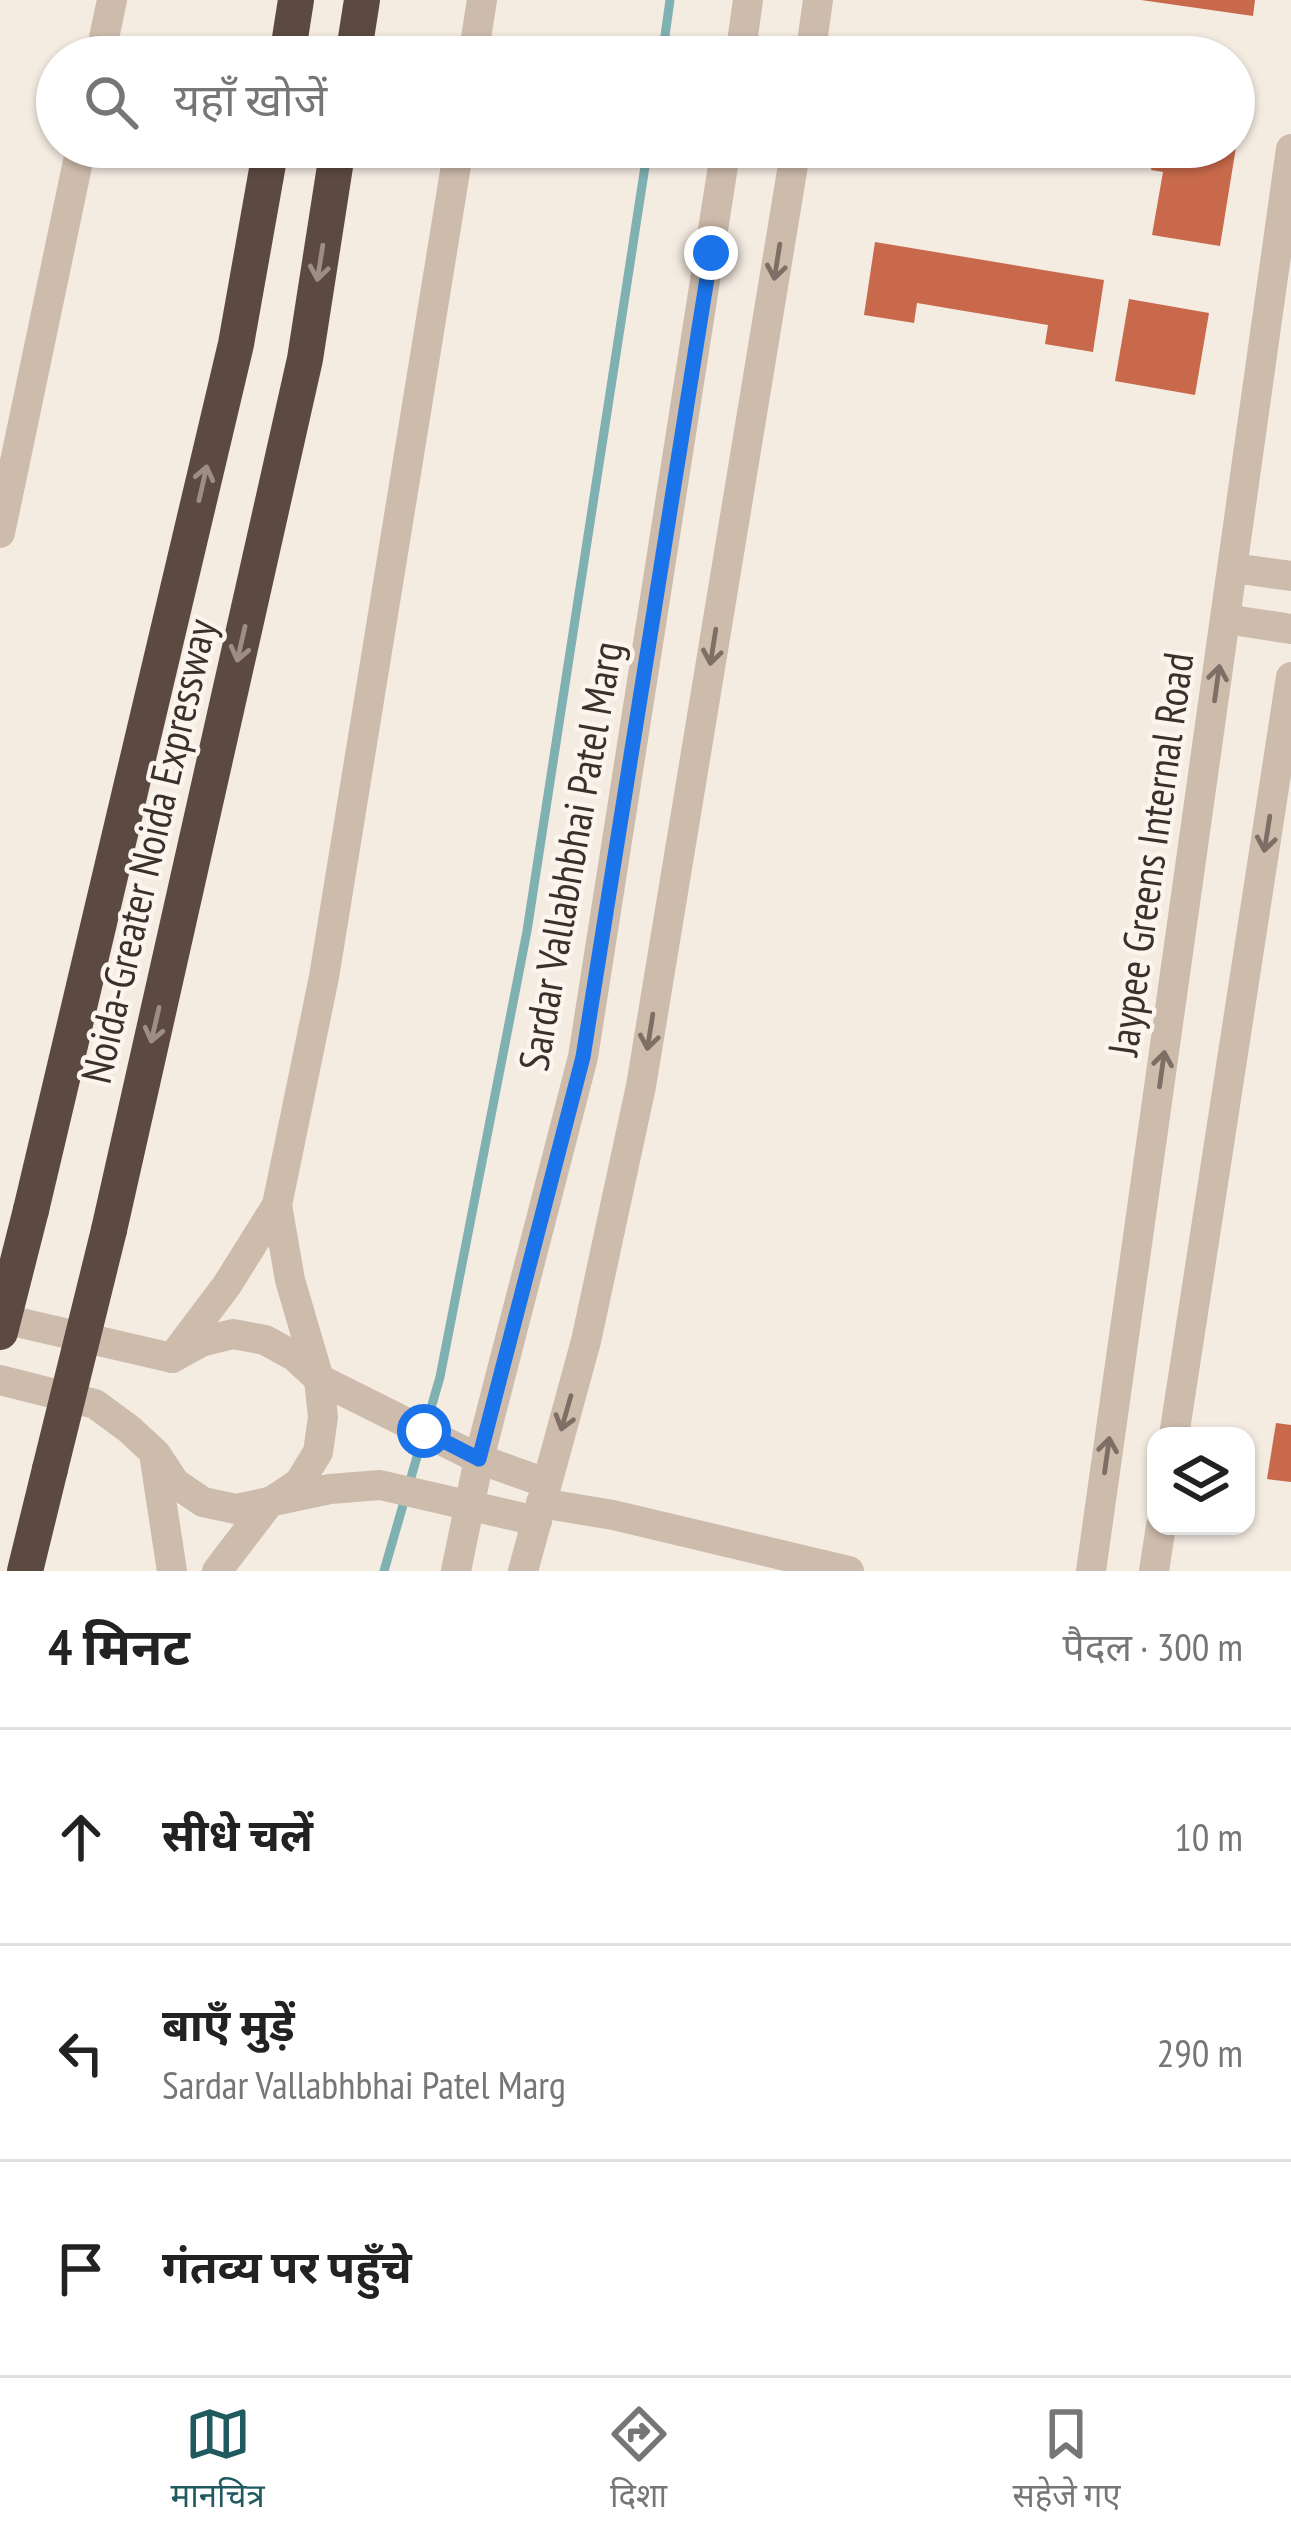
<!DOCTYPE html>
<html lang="hi">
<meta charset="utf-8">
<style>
:root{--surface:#fff;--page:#f2f2f2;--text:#222;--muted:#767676;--line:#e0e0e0;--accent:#1f5a5e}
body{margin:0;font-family:"PT Sans Narrow","Noto Sans Devanagari",sans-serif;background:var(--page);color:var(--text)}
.controls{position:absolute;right:36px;bottom:36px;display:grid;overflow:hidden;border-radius:24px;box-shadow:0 3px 9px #0004}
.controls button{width:108px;height:108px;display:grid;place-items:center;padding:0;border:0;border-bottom:3px solid var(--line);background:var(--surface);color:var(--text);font:60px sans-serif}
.stop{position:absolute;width:36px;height:36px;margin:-27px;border:9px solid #1a73e8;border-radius:50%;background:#fff}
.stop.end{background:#1a73e8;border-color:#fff;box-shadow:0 3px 12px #0008}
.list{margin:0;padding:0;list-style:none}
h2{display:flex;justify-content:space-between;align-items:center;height:156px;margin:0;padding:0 48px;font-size:51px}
h2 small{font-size:39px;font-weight:400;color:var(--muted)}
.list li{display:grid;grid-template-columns:78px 1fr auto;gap:36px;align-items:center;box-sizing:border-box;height:216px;padding:0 48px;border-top:3px solid var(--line)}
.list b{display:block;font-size:45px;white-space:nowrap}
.list p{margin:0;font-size:39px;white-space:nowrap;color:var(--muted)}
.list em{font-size:39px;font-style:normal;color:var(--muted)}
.icon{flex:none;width:66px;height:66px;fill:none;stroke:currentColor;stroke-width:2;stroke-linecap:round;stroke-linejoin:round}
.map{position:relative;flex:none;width:1291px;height:1571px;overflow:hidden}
.search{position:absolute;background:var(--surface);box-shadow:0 3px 9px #0004;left:36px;right:36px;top:36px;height:132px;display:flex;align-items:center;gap:30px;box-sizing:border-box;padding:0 42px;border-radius:66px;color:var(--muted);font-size:45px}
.sheet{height:804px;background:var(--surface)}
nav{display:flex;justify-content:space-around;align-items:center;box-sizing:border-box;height:168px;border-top:3px solid var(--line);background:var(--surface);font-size:33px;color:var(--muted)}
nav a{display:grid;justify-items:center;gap:6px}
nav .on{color:var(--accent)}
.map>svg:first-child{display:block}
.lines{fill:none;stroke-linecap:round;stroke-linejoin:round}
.stream{stroke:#7fb0b2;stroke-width:9}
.building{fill:#c8694b}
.minor{stroke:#cdbbac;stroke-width:30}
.highway{stroke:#5c4a42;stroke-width:36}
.highway-bridge{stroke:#5c4a42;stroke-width:36}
.oneway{stroke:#7d6f65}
.oneway2{stroke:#9c8e87}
.route{stroke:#1a73e8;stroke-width:15}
.labels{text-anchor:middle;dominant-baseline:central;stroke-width:9;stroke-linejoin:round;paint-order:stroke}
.street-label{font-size:42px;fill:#3b302b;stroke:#fbf5ee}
</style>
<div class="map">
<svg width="1291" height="1571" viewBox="0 0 1291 1571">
<rect width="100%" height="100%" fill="#f4ebe1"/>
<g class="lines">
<!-- stream -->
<g class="stream">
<path d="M662,57L670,0"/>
<path d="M384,1571L440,1377L527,931L648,147"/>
</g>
</g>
<!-- building -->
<g class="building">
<path d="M1141,0H1255L1253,16Z"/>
<path d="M1234,106L1242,108L1237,141H1234Z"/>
<path d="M1154,147H1236L1220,246L1152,235L1163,172L1151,170Z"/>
<path d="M875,242L1104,280L1093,352L1045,344L1048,325L917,303L914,323L864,315Z"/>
<path d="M1129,299L1209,313L1195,395L1115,381Z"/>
<path d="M1276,1423L1291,1425V1482L1267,1479Z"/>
</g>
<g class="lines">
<!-- minor -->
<g class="minor">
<path d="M100,57L112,0"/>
<path d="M473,57L482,0"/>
<path d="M740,57L748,0"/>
<path d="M810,57L818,0"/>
<path d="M0,533L81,147"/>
<path d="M1233,568L1291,576"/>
<path d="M1226,619L1291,629"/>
<path d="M0,1318L172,1358L201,1342L233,1334L265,1340L294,1356L319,1379L479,1459L546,1483"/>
<path d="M172,1358L227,1285L277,1205L324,977L459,147"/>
<path d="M0,1380L95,1404L129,1429L156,1454L175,1483L203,1502L236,1509L330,1489L380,1485L537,1521"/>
<path d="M1174,1436L1291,677"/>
<path d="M155,1460L172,1571"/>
<path d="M541,1503L613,1515L849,1571"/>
<path d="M217,1571L269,1503L299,1483L318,1452L323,1417L319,1379L290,1280L277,1205"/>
<path d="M456,1571L479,1459L583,1057L726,147"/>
<path d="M523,1571L586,1341L641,1086L796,147"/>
<path d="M1091,1571L1291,149"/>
<path d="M1154,1571L1161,1526"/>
</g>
<!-- highway -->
<g class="highway">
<path d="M287,57L296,0"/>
<path d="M353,57L362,0"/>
<path d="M31,1210L236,344L271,147"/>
<path d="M109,1230L305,359L338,147"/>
<path d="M25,1571L50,1469"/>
</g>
<!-- highway-bridge -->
<g class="highway-bridge">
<path d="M0,1332L31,1210"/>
<path d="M50,1469L109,1230"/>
</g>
</g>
<!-- one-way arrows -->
<defs><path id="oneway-shaft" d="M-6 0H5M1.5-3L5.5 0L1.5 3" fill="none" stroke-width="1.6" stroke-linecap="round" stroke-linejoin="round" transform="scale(3)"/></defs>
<g class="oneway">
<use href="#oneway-shaft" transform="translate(777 262) rotate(99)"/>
<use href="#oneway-shaft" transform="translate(713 647) rotate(99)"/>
<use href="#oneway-shaft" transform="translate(1217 683) rotate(-82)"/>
<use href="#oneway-shaft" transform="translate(1267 834) rotate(99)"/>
<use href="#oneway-shaft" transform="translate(650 1032) rotate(99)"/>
<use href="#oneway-shaft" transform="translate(1162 1069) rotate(-82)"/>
<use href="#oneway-shaft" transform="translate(566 1413) rotate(106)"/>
<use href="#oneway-shaft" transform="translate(1107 1455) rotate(-82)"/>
</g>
<g class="oneway2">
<use href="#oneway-shaft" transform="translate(320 263) rotate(99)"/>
<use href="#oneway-shaft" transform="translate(203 483) rotate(-77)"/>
<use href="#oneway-shaft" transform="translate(241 644) rotate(103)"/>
<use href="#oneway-shaft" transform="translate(155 1025) rotate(103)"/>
</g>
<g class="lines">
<!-- route -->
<path class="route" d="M424,1431L479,1459L583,1057L711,253"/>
</g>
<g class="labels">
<!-- street labels -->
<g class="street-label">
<text transform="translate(148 851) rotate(-77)">Noida-Greater Noida Expressway</text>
<text transform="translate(1150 854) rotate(-82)">Jaypee Greens Internal Road</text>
<text transform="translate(570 856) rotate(-80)">Sardar Vallabhbhai Patel Marg</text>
</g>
</g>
</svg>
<div class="controls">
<button><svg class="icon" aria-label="layers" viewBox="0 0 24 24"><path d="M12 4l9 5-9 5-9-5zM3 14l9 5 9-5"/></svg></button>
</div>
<div class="stop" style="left:424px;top:1431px"></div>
<div class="stop end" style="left:711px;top:253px"></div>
<div class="search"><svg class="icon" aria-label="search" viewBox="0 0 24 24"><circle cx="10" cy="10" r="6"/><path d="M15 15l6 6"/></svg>यहाँ खोजें</div>
</div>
<section class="sheet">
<h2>4 मिनट<small>पैदल · 300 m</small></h2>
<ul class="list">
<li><svg class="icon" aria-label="ahead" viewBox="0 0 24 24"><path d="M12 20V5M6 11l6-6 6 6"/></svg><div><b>सीधे चलें</b></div><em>10 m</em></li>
<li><svg class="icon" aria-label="left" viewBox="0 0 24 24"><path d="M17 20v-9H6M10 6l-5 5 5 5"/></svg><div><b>बाएँ मुड़ें</b><p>Sardar Vallabhbhai Patel Marg</p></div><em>290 m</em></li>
<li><svg class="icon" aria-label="arrive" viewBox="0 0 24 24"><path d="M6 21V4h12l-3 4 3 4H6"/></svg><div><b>गंतव्य पर पहुँचे</b></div></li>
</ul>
</section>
<nav>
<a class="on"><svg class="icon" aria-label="map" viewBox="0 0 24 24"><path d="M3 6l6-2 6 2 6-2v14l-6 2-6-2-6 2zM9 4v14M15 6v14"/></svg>मानचित्र</a>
<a><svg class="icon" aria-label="directions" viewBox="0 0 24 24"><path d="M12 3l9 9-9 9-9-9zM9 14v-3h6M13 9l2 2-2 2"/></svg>दिशा</a>
<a><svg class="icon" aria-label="saved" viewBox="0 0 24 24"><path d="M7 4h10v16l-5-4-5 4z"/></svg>सहेजे गए</a>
</nav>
